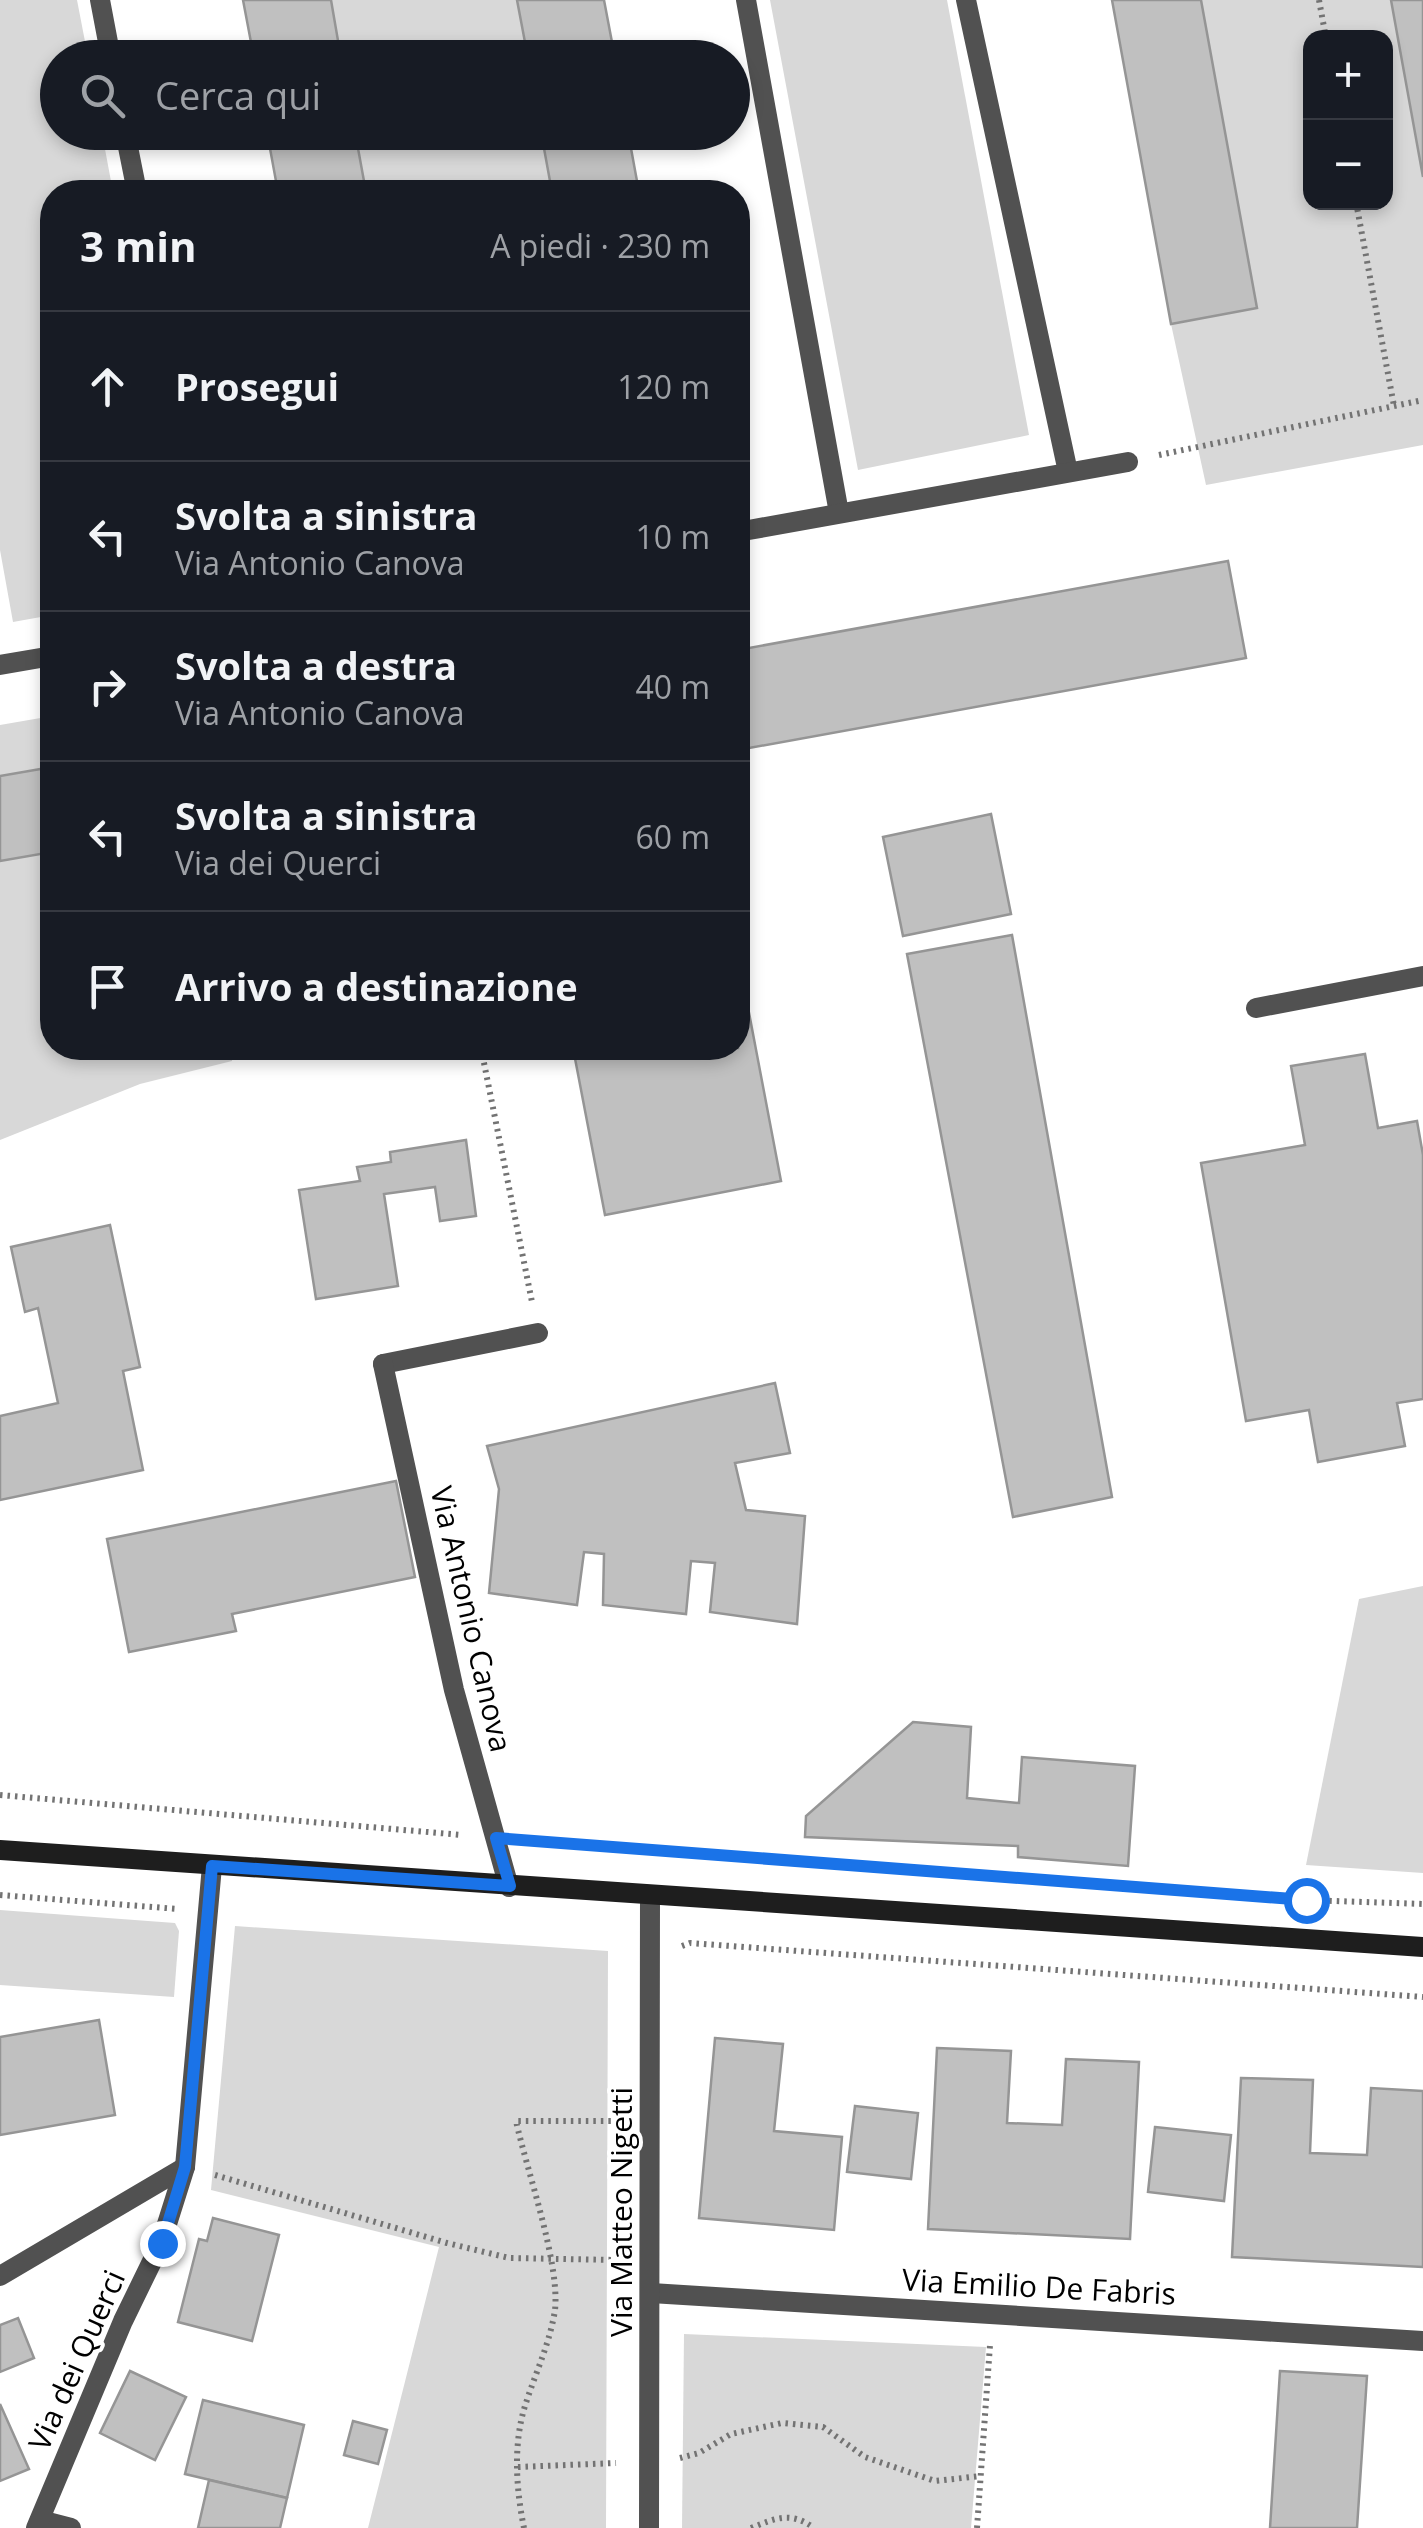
<!DOCTYPE html>
<html lang="it">
<meta charset="utf-8">
<style>
:root{--surface:#171b24;--page:#20242c;--text:#f1f3f6;--muted:#9ea1a6;--line:#363941}
body{margin:0;font-family:"Open Sans",sans-serif;background:var(--page);color:var(--text)}
.controls{position:absolute;right:30px;top:30px;display:grid;overflow:hidden;border-radius:20px;box-shadow:0 5px 15px #0003}
.controls button{width:90px;height:90px;display:grid;place-items:center;padding:0;border:0;border-bottom:2px solid var(--line);background:var(--surface);color:var(--text);font:50px sans-serif}
.stop{position:absolute;width:30px;height:30px;margin:-22px;border:8px solid #1a73e8;border-radius:50%;background:#fff}
.stop.end{background:#1a73e8;border-color:#fff;box-shadow:0 2px 10px #0008}
.list{margin:0;padding:0;list-style:none}
h2{display:flex;justify-content:space-between;align-items:center;height:130px;margin:0;padding:0 40px;font-size:42px}
h2 small{font-size:32px;font-weight:400;color:var(--muted)}
.list li{display:grid;grid-template-columns:65px 1fr auto;gap:30px;align-items:center;box-sizing:border-box;height:150px;padding:0 40px;border-top:2px solid var(--line)}
.list b{display:block;font-size:38px;white-space:nowrap}
.list p{margin:0;font-size:32px;white-space:nowrap;color:var(--muted)}
.list em{font-size:32px;font-style:normal;color:var(--muted)}
.icon{flex:none;width:55px;height:55px;fill:none;stroke:currentColor;stroke-width:2;stroke-linecap:round;stroke-linejoin:round}
.map{position:relative;flex:none;width:1423px;height:2528px;overflow:hidden}
.search{position:absolute;background:var(--surface);box-shadow:0 5px 15px #0003;left:40px;top:40px;width:710px;height:110px;display:flex;align-items:center;gap:25px;box-sizing:border-box;padding:0 35px;border-radius:55px;color:var(--muted);font-size:38px}
.panel{position:absolute;background:var(--surface);box-shadow:0 5px 15px #0003;left:40px;top:180px;width:710px;height:880px;border-radius:40px}
.map>svg:first-child{display:block}
.green{fill:#d8d8d8;fill-rule:evenodd}
.building{fill:#c0c0c0;stroke:#959595;stroke-width:2.5}
.lines{fill:none;stroke-linecap:round;stroke-linejoin:round}
.path{stroke:#737373;stroke-width:6;stroke-dasharray:2.5 5;stroke-linecap:butt}
.lane{stroke:#515151;stroke-width:20}
.street{stroke:#515151;stroke-width:20}
.secondary{stroke:#1e1e1e;stroke-width:20}
.route{stroke:#1a73e8;stroke-width:12}
.labels{text-anchor:middle;dominant-baseline:central;stroke-width:8;stroke-linejoin:round;paint-order:stroke}
.street-label{font-size:30px;fill:#000;stroke:#fff}
</style>
<div class="map">
<svg width="1423" height="2528" viewBox="0 0 1423 2528">
<rect width="100%" height="100%" fill="#fff"/>
<!-- green -->
<g class="green">
<path d="M0,0H77L88,57L58,58V132L102,133L113,192H52V615L13,622L0,550Z"/>
<path d="M331,0H517L528,57H341Z"/>
<path d="M770,0H947L1029,435L858,470Z"/>
<path d="M1201,0H1391L1423,177V445L1206,485L1171,324L1257,307ZM1310,38H1386V202H1310Z"/>
<path d="M355,133H541L552,192H366Z"/>
<path d="M52,716V767L0,776V725Z"/>
<path d="M52,852V1048H233L232,1061L140,1084L0,1140V861Z"/>
<path d="M1423,1586V1873L1306,1865L1359,1599Z"/>
<path d="M0,1910L175,1923L179,1931L174,1997L0,1985Z"/>
<path d="M235,1926L608,1951L606,2528H368L439,2247L211,2190Z"/>
<path d="M684,2334L986,2347L971,2528H682Z"/>
</g>
<!-- building -->
<g class="building">
<path d="M243,0H331L341,58H254Z"/>
<path d="M517,0H604L615,58H528Z"/>
<path d="M1112,0H1201L1257,308L1171,324Z"/>
<path d="M1391,0H1423V177Z"/>
<path d="M267,132H355L366,192H278Z"/>
<path d="M541,132H628L639,192H552Z"/>
<path d="M1228,561L1246,658L738,750V650Z"/>
<path d="M52,767V852L0,861V776Z"/>
<path d="M991,814L1011,914L903,936L883,837Z"/>
<path d="M1012,935L1112,1497L1013,1517L907,954Z"/>
<path d="M738,955L781,1181L605,1215L573,1048H738Z"/>
<path d="M1365,1054L1378,1128L1417,1121L1423,1155V1399L1397,1403L1405,1446L1318,1462L1309,1410L1246,1421L1201,1163L1305,1145L1291,1066Z"/>
<path d="M466,1140L476,1216L440,1221L435,1187L384,1194L398,1286L316,1299L299,1190L360,1181L357,1167L391,1162L390,1152Z"/>
<path d="M110,1225L140,1367L123,1371L143,1470L0,1500V1416L58,1403L38,1308L25,1312L11,1247Z"/>
<path d="M775,1383L790,1453L735,1463L746,1510L805,1516L797,1624L710,1612L715,1563L691,1561L686,1614L603,1605L604,1554L584,1552L577,1605L489,1593L499,1489L487,1446Z"/>
<path d="M396,1481L415,1577L232,1614L236,1631L129,1652L107,1539Z"/>
<path d="M913,1722L971,1727L967,1798L1019,1803L1022,1757L1135,1766L1128,1866L1018,1857V1846L805,1837L806,1816Z"/>
<path d="M99,2020L115,2115L0,2135V2037Z"/>
<path d="M715,2038L783,2044L774,2131L842,2137L834,2230L699,2218Z"/>
<path d="M937,2048L1011,2051L1007,2123L1062,2125L1066,2059L1139,2062L1130,2239L928,2229Z"/>
<path d="M1241,2078L1313,2080L1310,2153L1367,2155L1371,2088L1423,2091V2267L1232,2257Z"/>
<path d="M855,2106L918,2113L911,2179L847,2172Z"/>
<path d="M1155,2127L1231,2135L1224,2201L1148,2192Z"/>
<path d="M213,2218L279,2235L252,2341L178,2322L199,2239L207,2241Z"/>
<path d="M18,2318L34,2358L0,2372V2325Z"/>
<path d="M130,2371L186,2397L155,2460L100,2433Z"/>
<path d="M1280,2371L1367,2376L1357,2528H1270Z"/>
<path d="M203,2400L304,2425L287,2498L185,2474Z"/>
<path d="M0,2404L29,2469L0,2481Z"/>
<path d="M353,2421L387,2430L378,2464L344,2455Z"/>
<path d="M209,2480L287,2498L280,2528H198Z"/>
</g>
<g class="lines">
<!-- path -->
<g class="path">
<path d="M1319,0L1326,38"/>
<path d="M1356,202L1394,406"/>
<path d="M1159,455L1423,400"/>
<path d="M481,1048L532,1302"/>
<path d="M0,1795L462,1835"/>
<path d="M529,1841L1306,1900L1423,1904"/>
<path d="M0,1895L178,1909"/>
<path d="M682,1946L690,1943L1423,1997"/>
<path d="M215,2175L447,2243L509,2258L616,2260"/>
<path d="M680,2458L699,2453L731,2434L782,2423L823,2427L865,2457L935,2481L981,2476"/>
<path d="M518,2467L616,2463"/>
<path d="M524,2528C516,2489 513,2444 525,2406C535,2374 550,2343 555,2310C560,2263 527,2171 516,2121H617"/>
<path d="M751,2528C776,2518 791,2511 814,2528"/>
<path d="M977,2528L990,2345"/>
</g>
<!-- lane -->
<g class="lane">
<path d="M100,0L111,58"/>
<path d="M746,0L839,513"/>
<path d="M966,0L1068,472"/>
<path d="M125,132L137,192"/>
<path d="M743,531L1128,462"/>
<path d="M0,665L52,656"/>
<path d="M1256,1008L1423,976"/>
<path d="M383,1364L538,1333"/>
</g>
<!-- street -->
<g class="street">
<path d="M383,1364L454,1690L509,1887"/>
<path d="M0,2276L185,2167"/>
<path d="M651,2293L1423,2341"/>
<path d="M40,2520L71,2528"/>
<path d="M36,2528L123,2321L161,2243L185,2167L212,1866"/>
<path d="M649,2528L650,1896"/>
</g>
<!-- secondary -->
<path class="secondary" d="M0,1850L1423,1947"/>
</g>
<g class="lines">
<!-- route -->
<path class="route" d="M162,2243L185,2167L212,1866L510,1886L496,1838L1306,1900"/>
</g>
<g class="labels">
<!-- street labels -->
<g class="street-label">
<text transform="translate(472 1619) rotate(77)">Via Antonio Canova</text>
<text transform="translate(620 2212) rotate(-90)">Via Matteo Nigetti</text>
<text transform="translate(1039 2286) rotate(3)">Via Emilio De Fabris</text>
<text transform="translate(76 2360) rotate(-66)">Via dei Querci</text>
</g>
</g>
</svg>
<div class="controls">
<button>+</button>
<button>−</button>
</div>
<div class="stop" style="left:1306px;top:1900px"></div>
<div class="stop end" style="left:162px;top:2243px"></div>
<div class="search"><svg class="icon" aria-label="search" viewBox="0 0 24 24"><circle cx="10" cy="10" r="6"/><path d="M15 15l6 6"/></svg>Cerca qui</div>
<section class="panel">
<h2>3 min<small>A piedi · 230 m</small></h2>
<ul class="list">
<li><svg class="icon" aria-label="ahead" viewBox="0 0 24 24"><path d="M12 20V5M6 11l6-6 6 6"/></svg><div><b>Prosegui</b></div><em>120 m</em></li>
<li><svg class="icon" aria-label="left" viewBox="0 0 24 24"><path d="M17 20v-9H6M10 6l-5 5 5 5"/></svg><div><b>Svolta a sinistra</b><p>Via Antonio Canova</p></div><em>10 m</em></li>
<li><svg class="icon" aria-label="right" viewBox="0 0 24 24"><path d="M7 20v-9h11M14 6l5 5-5 5"/></svg><div><b>Svolta a destra</b><p>Via Antonio Canova</p></div><em>40 m</em></li>
<li><svg class="icon" aria-label="left" viewBox="0 0 24 24"><path d="M17 20v-9H6M10 6l-5 5 5 5"/></svg><div><b>Svolta a sinistra</b><p>Via dei Querci</p></div><em>60 m</em></li>
<li><svg class="icon" aria-label="arrive" viewBox="0 0 24 24"><path d="M6 21V4h12l-3 4 3 4H6"/></svg><div><b>Arrivo a destinazione</b></div></li>
</ul>
</section>
</div>
